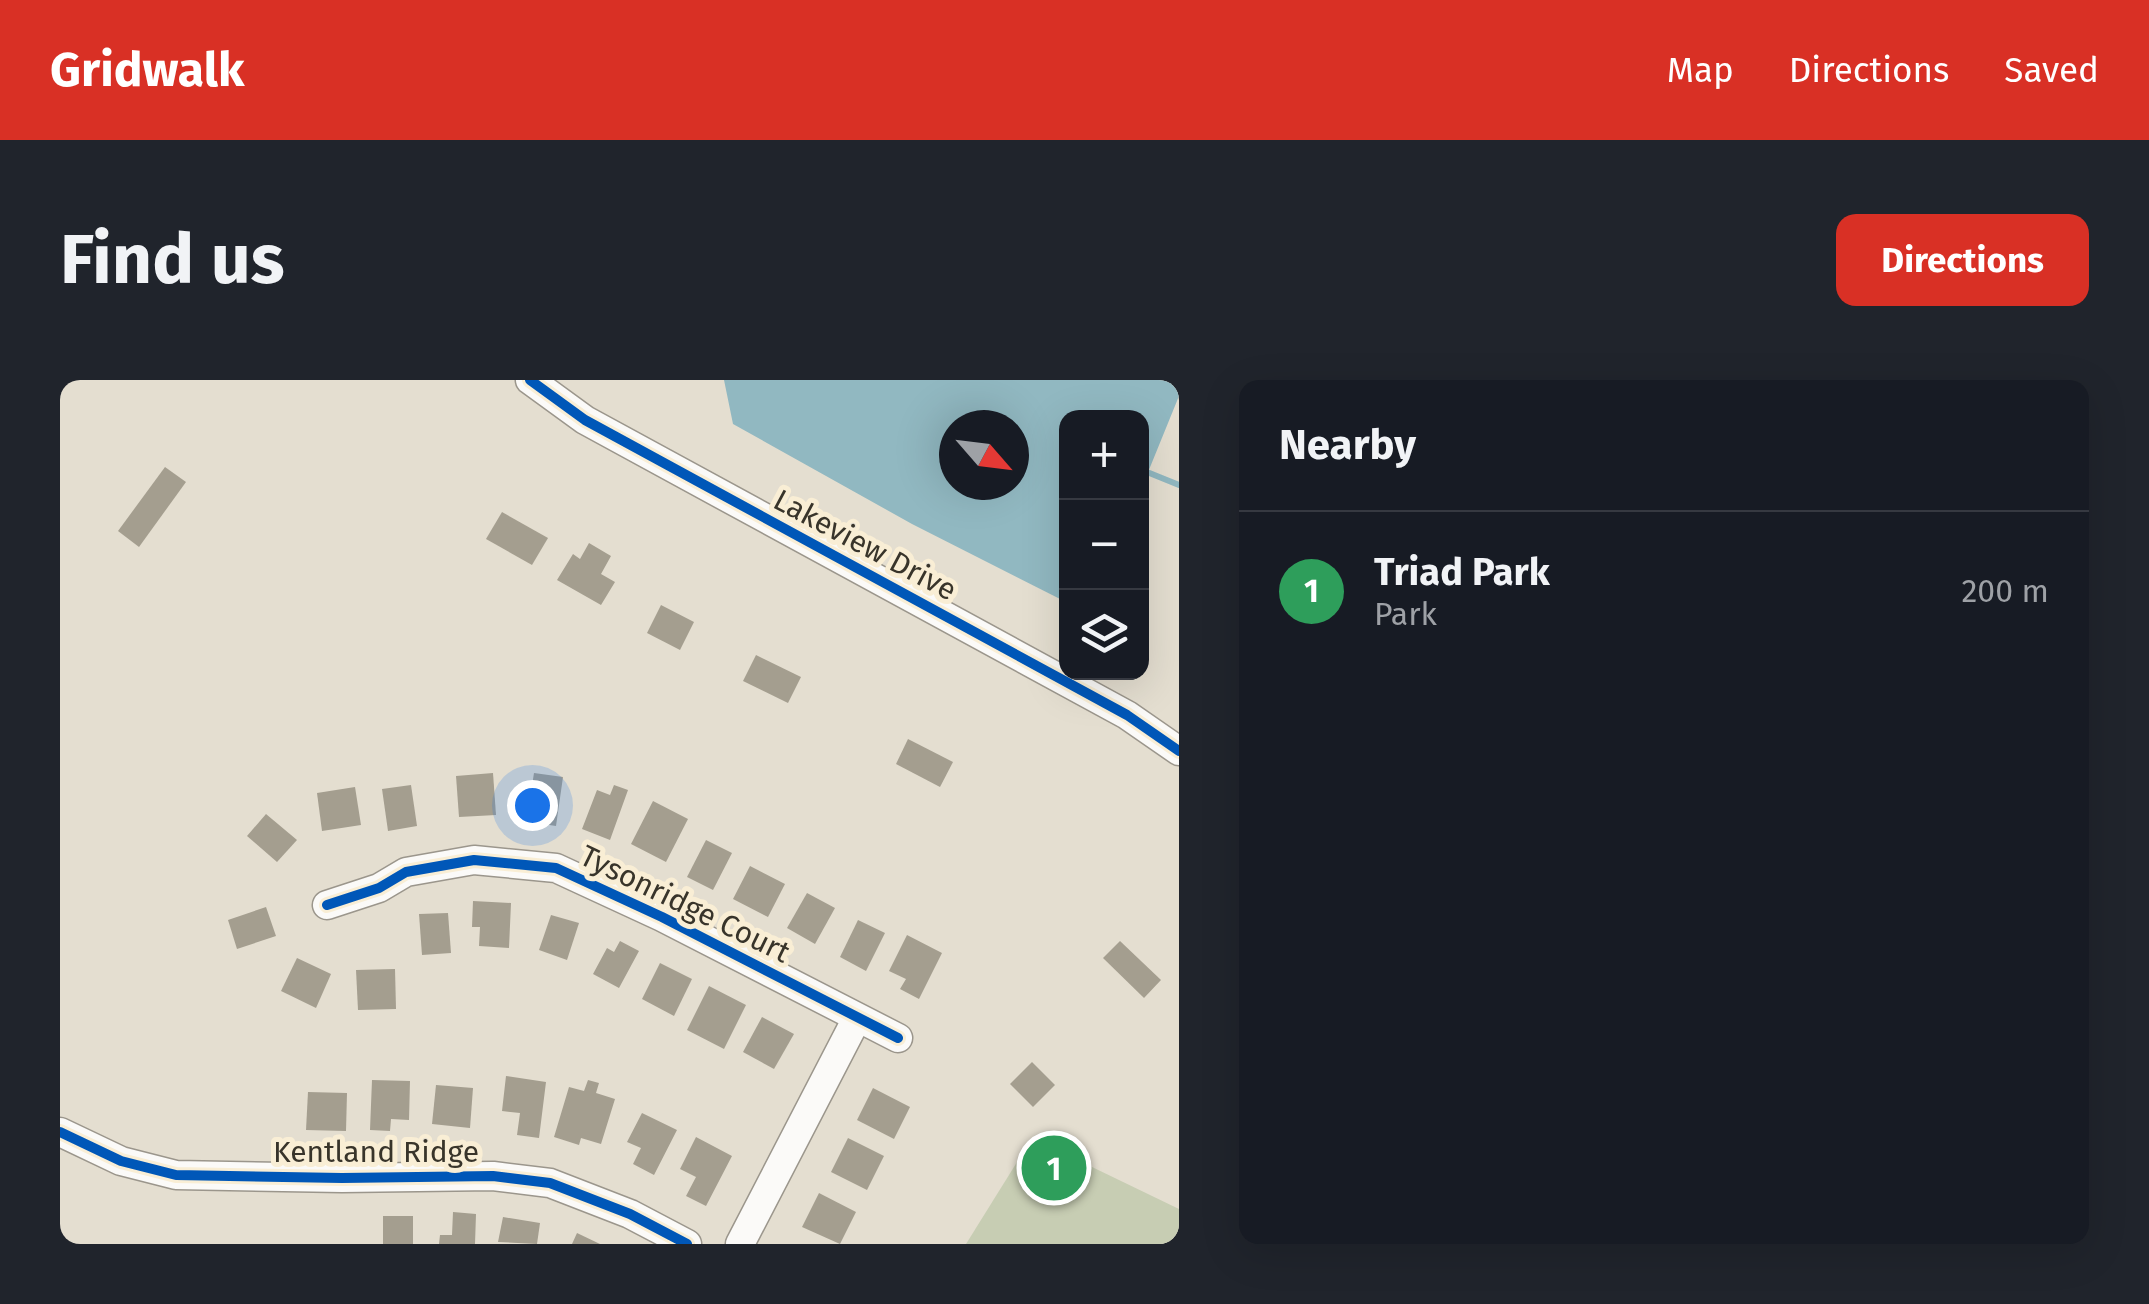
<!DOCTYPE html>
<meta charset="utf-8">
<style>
:root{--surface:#171b24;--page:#20242c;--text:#f1f3f6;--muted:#9ea1a6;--line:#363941;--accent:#d93025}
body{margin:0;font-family:"Fira Sans",sans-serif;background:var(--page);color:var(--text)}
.controls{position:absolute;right:30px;top:30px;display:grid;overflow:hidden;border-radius:20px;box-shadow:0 10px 40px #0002}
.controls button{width:90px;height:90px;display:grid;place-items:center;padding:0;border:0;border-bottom:2px solid var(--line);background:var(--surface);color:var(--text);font:50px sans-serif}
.compass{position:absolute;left:879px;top:30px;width:90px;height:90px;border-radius:50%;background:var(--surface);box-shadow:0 10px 40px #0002;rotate:118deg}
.you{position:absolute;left:472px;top:425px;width:35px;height:35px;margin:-25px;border:8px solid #fff;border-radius:50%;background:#1a73e8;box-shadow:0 0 0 15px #1a73e833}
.badge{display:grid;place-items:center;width:65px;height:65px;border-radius:50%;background:var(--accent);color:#fff;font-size:32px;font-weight:700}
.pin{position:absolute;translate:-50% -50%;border:5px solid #fff;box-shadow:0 2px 10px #0006}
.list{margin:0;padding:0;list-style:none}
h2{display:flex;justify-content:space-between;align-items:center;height:130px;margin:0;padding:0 40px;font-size:42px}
h2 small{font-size:32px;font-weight:400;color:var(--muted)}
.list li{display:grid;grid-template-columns:65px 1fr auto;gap:30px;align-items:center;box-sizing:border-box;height:160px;padding:0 40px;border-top:2px solid var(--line)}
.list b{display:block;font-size:38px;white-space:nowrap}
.list p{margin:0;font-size:32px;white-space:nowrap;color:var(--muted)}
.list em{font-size:32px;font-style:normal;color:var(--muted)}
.icon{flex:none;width:55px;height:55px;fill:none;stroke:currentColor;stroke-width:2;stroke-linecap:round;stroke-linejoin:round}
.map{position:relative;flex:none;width:1119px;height:864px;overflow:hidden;border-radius:20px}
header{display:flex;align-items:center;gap:60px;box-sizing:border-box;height:140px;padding:0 50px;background:var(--accent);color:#fff}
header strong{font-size:48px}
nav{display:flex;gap:55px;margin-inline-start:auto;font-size:35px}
.intro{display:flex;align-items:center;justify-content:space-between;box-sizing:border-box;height:240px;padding:0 60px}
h1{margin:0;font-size:70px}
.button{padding:25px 45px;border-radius:20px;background:var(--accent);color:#fff;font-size:35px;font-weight:700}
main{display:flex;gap:60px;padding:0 60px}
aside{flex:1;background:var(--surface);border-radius:20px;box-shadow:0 10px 40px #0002}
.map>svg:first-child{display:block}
.green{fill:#c7cdb3}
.water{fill:#91b8c1;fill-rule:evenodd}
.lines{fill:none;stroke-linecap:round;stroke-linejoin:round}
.stream{stroke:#91b8c1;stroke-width:6}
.building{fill:#a49e8f}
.minor-casing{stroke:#9b968c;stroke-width:31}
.minor{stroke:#fbfaf8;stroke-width:28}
.cycleway-casing{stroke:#f9eed5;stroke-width:16}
.cycleway{stroke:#0057b8;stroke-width:10}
.labels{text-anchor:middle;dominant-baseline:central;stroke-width:10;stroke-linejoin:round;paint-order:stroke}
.street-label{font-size:30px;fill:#38342a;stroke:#f9eed5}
</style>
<header>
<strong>Gridwalk</strong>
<nav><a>Map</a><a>Directions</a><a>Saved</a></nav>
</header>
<div class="intro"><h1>Find us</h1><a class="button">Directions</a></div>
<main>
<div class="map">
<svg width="1119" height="864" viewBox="0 0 1119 864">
<rect width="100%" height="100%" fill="#e4ded0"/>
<!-- green -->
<path class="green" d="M972,758L1119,829V864H906Z"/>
<!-- water -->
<path class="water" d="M664,0H1119V16L1082,107V38H1006V222L852,144L673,44ZM894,45H954V105H894Z"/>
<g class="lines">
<!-- stream -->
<path class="stream" d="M1082,90L1119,105"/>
</g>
<!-- building -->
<g class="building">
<path d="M105,87L126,102L79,167L58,151Z"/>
<path d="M442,132L488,158L472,185L426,159Z"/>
<path d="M529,163L551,176L541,194L555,202L541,225L497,200L513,174L520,179Z"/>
<path d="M601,225L634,242L620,270L587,253Z"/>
<path d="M696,275L741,297L728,323L683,301Z"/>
<path d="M848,359L893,382L880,407L836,384Z"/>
<path d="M433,393L436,435L399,437L396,396Z"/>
<path d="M474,393L503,397L496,446L476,443L477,437L459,434L463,410L471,412Z"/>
<path d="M351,405L357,446L328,451L322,409Z"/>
<path d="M554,405L568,410L550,460L522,449L537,410L550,415Z"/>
<path d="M295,407L301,445L262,451L257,413Z"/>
<path d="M593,421L628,439L606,482L571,464Z"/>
<path d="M206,434L237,460L217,482L187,456Z"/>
<path d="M646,460L672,473L653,510L627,497Z"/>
<path d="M690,486L725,504L708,537L673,519Z"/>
<path d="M747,513L775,528L755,564L727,548Z"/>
<path d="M413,521L451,523L449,568L419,566L420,547H412Z"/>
<path d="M206,527L216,556L177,569L168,540Z"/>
<path d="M388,533L391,573L362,575L359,534Z"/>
<path d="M491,535L519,543L507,580L479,570Z"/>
<path d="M798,540L825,553L806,591L780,577Z"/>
<path d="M847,555L882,573L859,619L840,609L846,599L829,591Z"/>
<path d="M560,561L579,571L559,608L533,594L547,568L554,572Z"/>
<path d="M1060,561L1101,600L1084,618L1043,578Z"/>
<path d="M237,578L271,594L256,628L221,611Z"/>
<path d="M600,583L632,599L614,636L582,619Z"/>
<path d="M335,589L336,629L298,630L296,590Z"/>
<path d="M649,606L686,625L664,669L627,650Z"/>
<path d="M702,637L734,654L714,689L683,672Z"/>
<path d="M972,682L995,705L973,727L950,704Z"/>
<path d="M446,696L486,702L479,758L457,755L460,733L442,731Z"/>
<path d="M312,700L350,701L349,740L331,739L330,751L310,750Z"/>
<path d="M528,700L539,703L536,713L555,719L541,764L521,758L519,765L494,757L509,707L524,711Z"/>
<path d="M376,705L413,708L410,748L372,744Z"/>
<path d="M813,708L850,727L834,759L797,740Z"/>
<path d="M248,712L287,713L286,751L246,750Z"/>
<path d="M582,733L617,750L594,795L573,784L581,768L567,762Z"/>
<path d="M636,757L672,776L646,826L626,816L636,797L620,789Z"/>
<path d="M788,758L824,776L807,810L771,792Z"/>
<path d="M759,813L796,832L780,864L742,847Z"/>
<path d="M393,832L416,834L415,864H379L380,855H392Z"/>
<rect x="323" y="836" width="30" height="28"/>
<path d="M443,837L480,843L477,864L438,862Z"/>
<path d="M517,853L540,864H512Z"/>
</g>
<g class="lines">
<!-- minor casing -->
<g class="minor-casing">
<g id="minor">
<path d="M470,0L525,40L1067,335L1119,371"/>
<path d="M267,525L319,508L346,492L414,480L496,488L602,537L838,658"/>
<path d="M0,752L61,781L116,795L282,798L433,796L490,803L570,834L627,864"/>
<path d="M680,864L797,638"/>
</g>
</g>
<!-- minor -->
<use href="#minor" class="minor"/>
<!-- cycleway casing -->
<g class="cycleway-casing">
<g id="cycleway">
<path d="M470,0L525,40L1067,335L1119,371"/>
<path d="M267,525L319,508L346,492L414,480L496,488L602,537L838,658"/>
<path d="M0,752L61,781L116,795L282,798L433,796L490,803L570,834L627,864"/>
</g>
</g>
<!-- cycleway -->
<use href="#cycleway" class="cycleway"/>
</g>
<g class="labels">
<!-- street labels -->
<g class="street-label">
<text transform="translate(805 165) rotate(28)">Lakeview Drive</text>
<text transform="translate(625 524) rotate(26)">Tysonridge Court</text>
<text x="316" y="772">Kentland Ridge</text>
</g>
</g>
</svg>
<div class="controls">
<button>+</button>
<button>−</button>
<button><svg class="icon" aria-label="layers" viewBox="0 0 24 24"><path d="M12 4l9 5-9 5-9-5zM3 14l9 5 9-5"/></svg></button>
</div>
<svg class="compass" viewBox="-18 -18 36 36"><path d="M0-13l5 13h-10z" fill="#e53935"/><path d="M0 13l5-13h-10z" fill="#9ea1a6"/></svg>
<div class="you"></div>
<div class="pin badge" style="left:994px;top:788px;background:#2e9e5b">1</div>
</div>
<aside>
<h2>Nearby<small></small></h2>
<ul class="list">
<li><span class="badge" style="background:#2e9e5b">1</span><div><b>Triad Park</b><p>Park</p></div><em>200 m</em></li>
</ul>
</aside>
</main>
